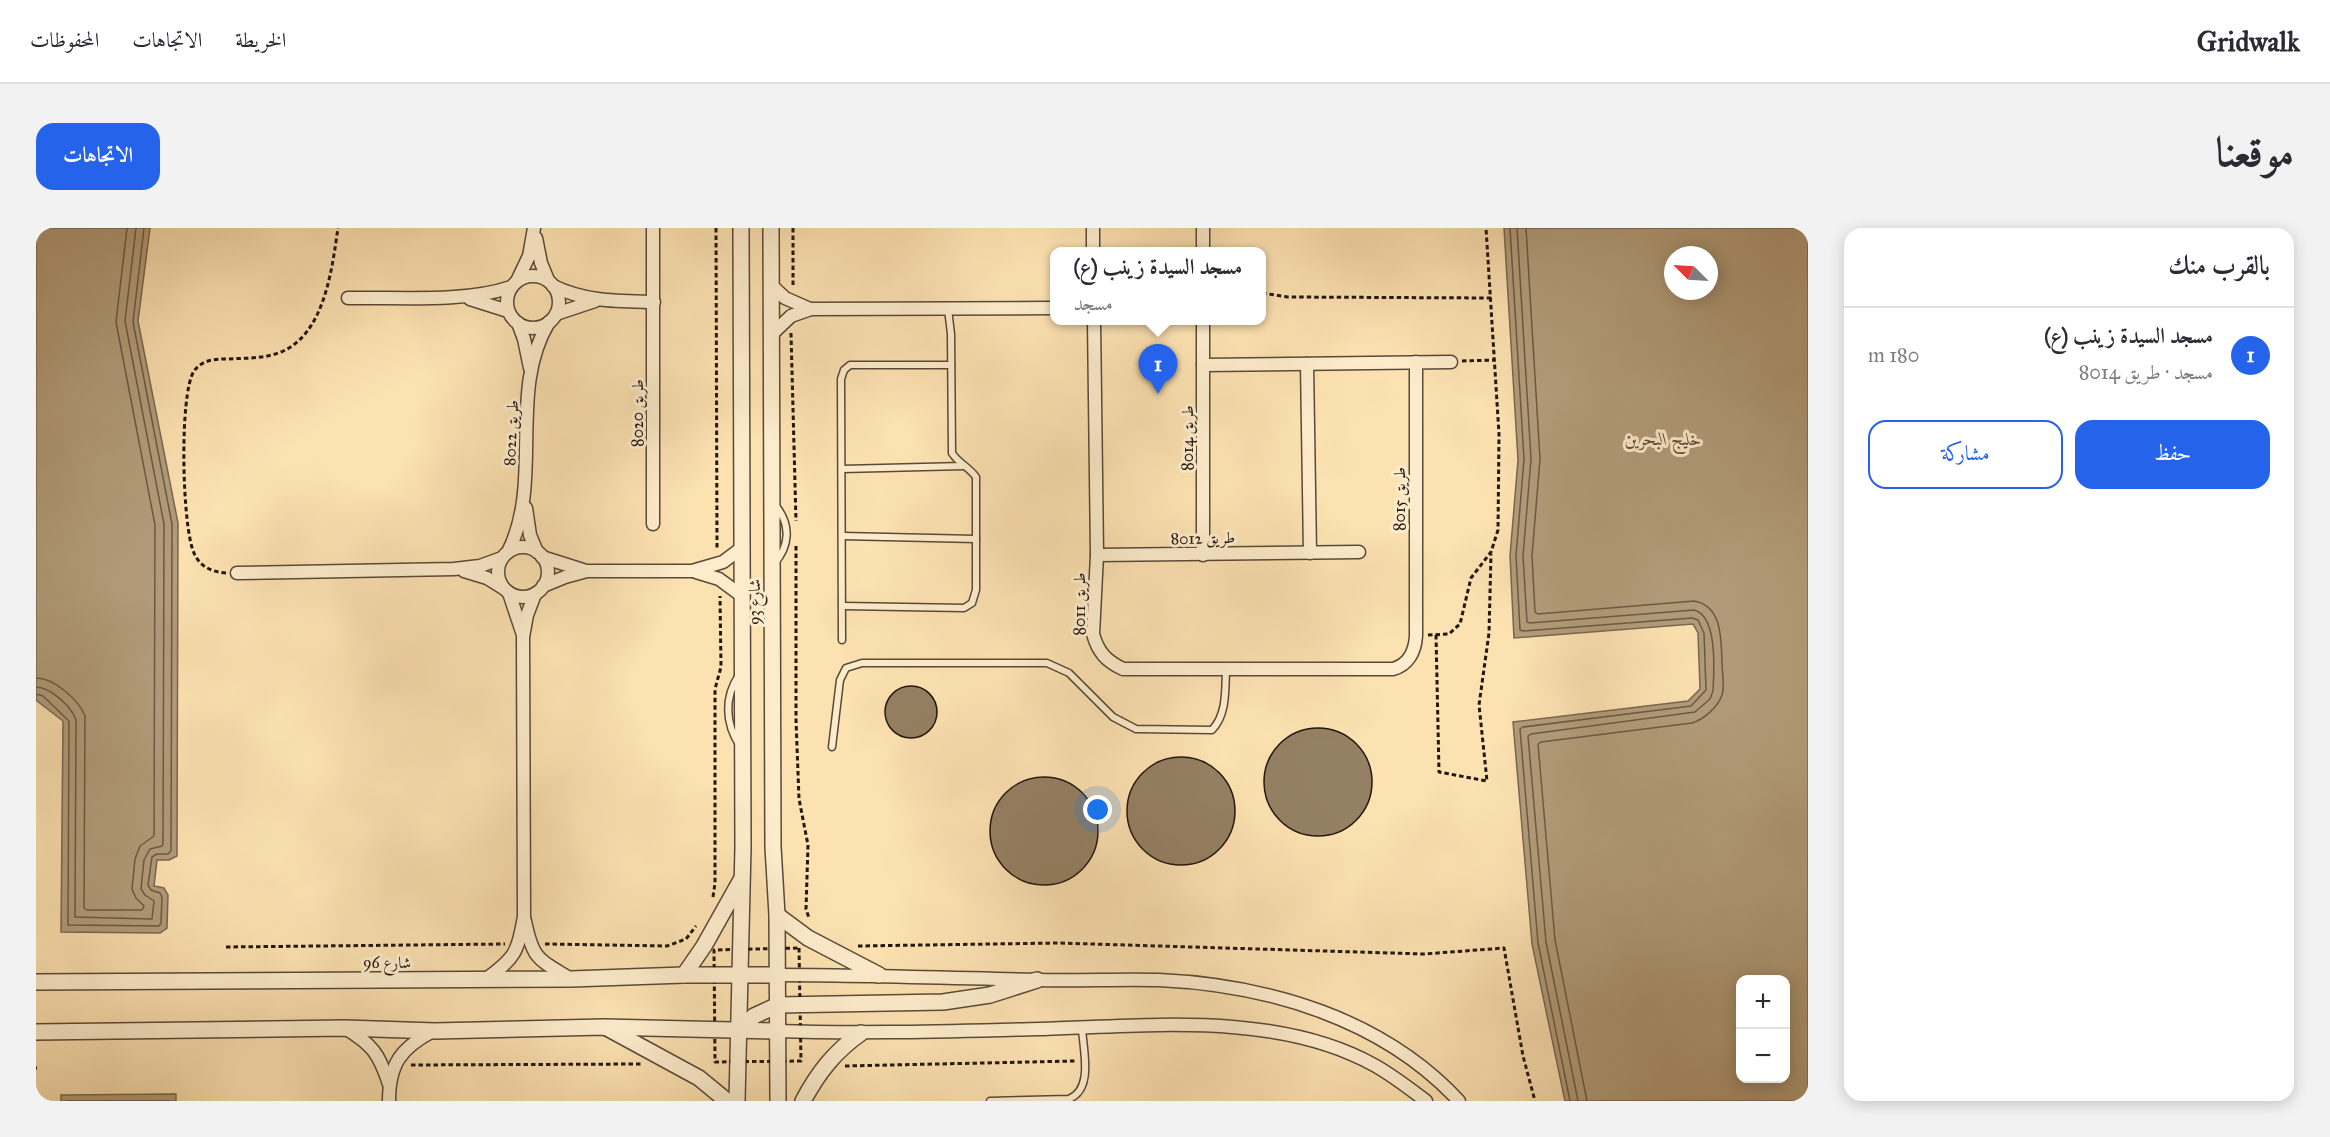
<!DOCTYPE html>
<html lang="ar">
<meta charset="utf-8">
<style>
:root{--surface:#fff;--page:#f2f2f3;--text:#2b2b33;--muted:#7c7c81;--line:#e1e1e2;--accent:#2563eb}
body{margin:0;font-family:"IM FELL Great Primer",Amiri,serif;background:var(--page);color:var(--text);direction:rtl}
.controls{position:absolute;right:18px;bottom:18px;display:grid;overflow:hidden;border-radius:12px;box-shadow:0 3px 15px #0003}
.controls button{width:54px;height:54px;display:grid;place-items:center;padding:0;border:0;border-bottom:2px solid var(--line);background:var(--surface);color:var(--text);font:30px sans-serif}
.compass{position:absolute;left:1628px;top:18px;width:54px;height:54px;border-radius:50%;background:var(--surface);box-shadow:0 3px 15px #0003;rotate:294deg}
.you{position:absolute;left:1062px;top:582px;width:21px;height:21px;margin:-15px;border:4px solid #fff;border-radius:50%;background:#1a73e8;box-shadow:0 0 0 9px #1a73e833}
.badge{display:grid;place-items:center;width:39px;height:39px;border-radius:50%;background:var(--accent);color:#fff;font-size:20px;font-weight:700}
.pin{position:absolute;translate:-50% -50px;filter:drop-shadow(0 2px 3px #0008)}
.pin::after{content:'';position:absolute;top:32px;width:21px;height:18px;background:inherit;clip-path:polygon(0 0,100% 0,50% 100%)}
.popup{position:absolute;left:1014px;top:19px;width:216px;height:78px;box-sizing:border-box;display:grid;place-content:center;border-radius:12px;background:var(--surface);filter:drop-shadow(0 2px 4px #0005);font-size:20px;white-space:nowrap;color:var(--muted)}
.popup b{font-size:22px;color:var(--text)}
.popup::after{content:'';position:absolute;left:50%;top:100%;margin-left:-12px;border:12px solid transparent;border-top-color:var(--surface)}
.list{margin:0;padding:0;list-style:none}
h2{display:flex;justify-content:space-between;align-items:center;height:78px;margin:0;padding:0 24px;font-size:26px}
h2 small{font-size:20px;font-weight:400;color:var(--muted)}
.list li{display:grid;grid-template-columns:39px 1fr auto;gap:18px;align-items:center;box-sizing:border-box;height:96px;padding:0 24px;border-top:2px solid var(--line)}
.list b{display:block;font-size:22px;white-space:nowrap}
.list p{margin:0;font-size:20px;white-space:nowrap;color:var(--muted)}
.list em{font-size:20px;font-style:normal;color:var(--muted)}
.actions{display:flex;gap:12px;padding:18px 24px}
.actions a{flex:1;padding:14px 0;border:2px solid var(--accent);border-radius:18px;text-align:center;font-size:21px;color:var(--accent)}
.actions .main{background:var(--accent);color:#fff}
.map{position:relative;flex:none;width:1772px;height:873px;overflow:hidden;direction:ltr;border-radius:18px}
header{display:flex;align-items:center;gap:36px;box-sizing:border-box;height:84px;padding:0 30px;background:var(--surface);border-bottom:2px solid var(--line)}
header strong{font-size:28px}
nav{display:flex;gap:33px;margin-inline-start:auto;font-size:21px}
.intro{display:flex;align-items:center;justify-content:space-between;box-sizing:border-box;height:144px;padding:0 36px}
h1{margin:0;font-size:42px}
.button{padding:15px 27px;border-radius:18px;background:var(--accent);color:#fff;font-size:21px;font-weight:700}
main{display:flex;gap:36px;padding:0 36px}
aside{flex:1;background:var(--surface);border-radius:18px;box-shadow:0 3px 15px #0003}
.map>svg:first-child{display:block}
.water{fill:#b29c7a;stroke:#79674f;stroke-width:1.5;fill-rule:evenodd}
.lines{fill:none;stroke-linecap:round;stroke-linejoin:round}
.shore{stroke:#6a5a44;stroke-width:1.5}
.building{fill:#948063;stroke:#23170f;stroke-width:1.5}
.service-casing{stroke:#594a38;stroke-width:9}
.minor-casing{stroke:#594a38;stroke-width:15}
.tertiary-casing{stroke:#594a38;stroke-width:18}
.path{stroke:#23170f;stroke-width:3;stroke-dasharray:4.5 3;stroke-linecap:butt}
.service{stroke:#fdeccc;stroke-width:6}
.minor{stroke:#fdeccc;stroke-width:12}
.tertiary{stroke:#fdeccc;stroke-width:15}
.labels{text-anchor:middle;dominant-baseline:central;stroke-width:6;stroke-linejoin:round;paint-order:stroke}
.street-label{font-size:16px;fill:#23170f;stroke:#fdeccc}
.water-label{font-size:18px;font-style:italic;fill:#5c4c3a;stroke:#fdeccc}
</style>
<header>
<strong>Gridwalk</strong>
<nav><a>الخريطة</a><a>الاتجاهات</a><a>المحفوظات</a></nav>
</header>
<div class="intro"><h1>موقعنا</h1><a class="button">الاتجاهات</a></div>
<main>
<aside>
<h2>بالقرب منك<small></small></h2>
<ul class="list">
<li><span class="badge">1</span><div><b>مسجد السيدة زينب (ع)</b><p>مسجد · طريق 8014</p></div><em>180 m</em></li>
</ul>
<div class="actions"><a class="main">حفظ</a><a>مشاركة</a></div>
</aside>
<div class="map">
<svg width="1772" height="873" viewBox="0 0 1772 873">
<rect width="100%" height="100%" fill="#fce1b1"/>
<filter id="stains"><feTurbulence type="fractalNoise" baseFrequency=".00333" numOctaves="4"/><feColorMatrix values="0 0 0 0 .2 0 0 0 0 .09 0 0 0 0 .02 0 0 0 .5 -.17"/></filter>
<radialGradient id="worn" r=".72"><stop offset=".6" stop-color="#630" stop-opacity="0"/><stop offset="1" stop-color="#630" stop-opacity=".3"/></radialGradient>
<!-- water -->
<g class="water">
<path d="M0,0H114L102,93L142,295L141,628L133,632H121L118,658L128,660L132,667L131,700L124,705L25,704L27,493L0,472Z"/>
<path d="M1468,0H1772V873H1529L1496,716L1477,494L1652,473L1664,461L1662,405L1657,396L1478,410L1474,328L1482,232ZM1637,27H1673V63H1637ZM1704,752H1750V850H1704Z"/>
<path d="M140,866V873H25V867Z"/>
</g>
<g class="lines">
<!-- shore -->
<g class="shore">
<path d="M1474,0L1488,231L1480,328L1484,402L1487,403L1656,390L1662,392L1668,405L1670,462L1655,478L1487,499L1484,501L1502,715L1534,873"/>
<path d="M1481,0L1495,231L1487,328L1491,394L1494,395L1658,382C1682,388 1678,443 1677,463L1674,471L1659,484L1495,506L1492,508L1510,714L1542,873"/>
<path d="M1490,0L1504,231L1496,328L1499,384L1502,386L1658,373C1687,378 1685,412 1686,435C1686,445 1689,458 1686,467C1682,479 1667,492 1656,495L1505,514L1502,516L1519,712L1551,873"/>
<path d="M0,450C18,450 43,472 49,488L48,680L51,682H106L108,678L100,670L96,661L99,631L104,618L118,608L119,297L80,94L91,0"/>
<path d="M0,459C14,459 36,479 40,492L39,689L116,691L118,673L109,667L105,661L108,632L114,621L126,618L127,616L128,296L89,93L100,0"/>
<path d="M0,466L7,468L33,493L32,697L123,698L125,695L126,669L124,665L115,662L112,657L116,629L121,626H132L135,623L136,296L97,94L108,0"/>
<path d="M32,873H134"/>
</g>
</g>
<!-- building -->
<g class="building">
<circle cx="875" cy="484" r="26"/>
<circle cx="1282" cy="554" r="54"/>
<circle cx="1145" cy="583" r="54"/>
<circle cx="1008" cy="603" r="54"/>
</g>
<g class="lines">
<!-- service casing -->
<g class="service-casing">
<g id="service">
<path d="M806,241L928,238"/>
<path d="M806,308L940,311"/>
<path d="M738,336C754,318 755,297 740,278"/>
<path d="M807,378L928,380L936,375L940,362V249C933,239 922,235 916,225L915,106L912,81"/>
<path d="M806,412L805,151L808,142L814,137H915"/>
<path d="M703,447C688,469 689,496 704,518"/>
<path d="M796,519L804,452L810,440L826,435H1011L1033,445L1077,489L1100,501L1176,502C1191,486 1189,463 1190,442"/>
<path d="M954,873L1033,871C1058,861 1047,822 1046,800"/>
</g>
</g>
<!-- minor casing -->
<g class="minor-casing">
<g id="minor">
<path d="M1057,0V24"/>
<path d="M500,10L505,35L512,52"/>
<path d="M1167,24V0"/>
<circle cx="497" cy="74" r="26"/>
<path d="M481,53L493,28L498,0"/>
<path d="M735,57L749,70L774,81"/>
<path d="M517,58C550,74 582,73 618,74"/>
<path d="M312,70C362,69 428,75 475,59"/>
<path d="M434,71L472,83"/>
<path d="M520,86L559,73"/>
<path d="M1058,92L1061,327L1057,406C1062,424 1070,433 1087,441H1357C1372,437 1379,424 1380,408V134"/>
<path d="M482,95L488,111L494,140"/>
<path d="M735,107L755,88L775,81L1018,80"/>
<path d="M1271,136L1274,325"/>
<path d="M1167,137L1415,134"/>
<path d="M490,280L494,307L501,324"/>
<path d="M617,296V0"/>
<circle cx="487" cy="344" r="25"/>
<path d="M472,324C508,253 471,163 513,94"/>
<path d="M1061,327L1323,324"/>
<path d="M1167,327V92"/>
<path d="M506,329L547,342"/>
<path d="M428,343L451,350L467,360"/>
<path d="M660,344L683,351L706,368"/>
<path d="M201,345L418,341L444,338L466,330"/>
<path d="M507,358L529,349L551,343H656L687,334L707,319"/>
<path d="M473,365L486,404"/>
<path d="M489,693C497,732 502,731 535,751"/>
<path d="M742,747C828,747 914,750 1001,752C1041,753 1083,751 1123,752C1233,757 1347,791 1423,873"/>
<path d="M450,751C480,729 481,725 488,689L487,409L491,387L499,366"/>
<path d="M309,800C337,817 343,826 353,856"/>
<path d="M741,803C829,806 916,803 1004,801C1111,798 1241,783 1338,837C1356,847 1373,860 1390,873"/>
<path d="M353,873C353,836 365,820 397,803"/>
</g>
</g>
<!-- tertiary casing -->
<g class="tertiary-casing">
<g id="tertiary">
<path d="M735,0L737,619L741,687L742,873"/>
<path d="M741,687L772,710L843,747"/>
<path d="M648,747L668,718L705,652"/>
<path d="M0,754L535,751L648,747H742"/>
<path d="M571,800L663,850L691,873"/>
<path d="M702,803L718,788L742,777L907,774L954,767L1001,752"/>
<path d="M0,804L309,800L399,803L568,799L741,803"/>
<path d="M701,873L707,619L705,0"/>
<path d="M767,873C782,845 798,824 825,805"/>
</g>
</g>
<!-- path -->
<g class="path">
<path d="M680,0L681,322"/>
<path d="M757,0V58"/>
<path d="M1226,65L1252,69L1456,70"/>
<path d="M755,105L760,293"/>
<path d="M1426,133L1458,132"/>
<path d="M760,318V492L763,571L772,617L770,681L773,690"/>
<path d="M190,345C176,344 164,339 158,325C146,299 143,166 158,143C166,132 178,131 191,131C209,130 228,131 245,124C289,106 296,40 302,0"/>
<path d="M1392,407L1413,406L1424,396L1435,350L1455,324L1462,302L1463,206L1450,0"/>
<path d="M1400,407L1403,544L1451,553L1443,477L1453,405L1455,326"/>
<path d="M677,669L679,655V461L685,439L684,368"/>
<path d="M509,716L631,718L650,711L660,698"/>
<path d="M822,718L1023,715L1388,726L1468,720L1487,828L1499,873"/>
<path d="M190,719L469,716"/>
<path d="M763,720L765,833L679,834L678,722Z"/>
<path d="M375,837L605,836"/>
<path d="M809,838L1039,833"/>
<path d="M0,840H1"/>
</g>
<!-- service -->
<use href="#service" class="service"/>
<!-- minor -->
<use href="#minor" class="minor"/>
<!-- tertiary -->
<use href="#tertiary" class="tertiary"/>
</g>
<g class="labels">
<!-- street labels -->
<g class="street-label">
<text transform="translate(601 185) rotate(-90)">طريق 8020</text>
<text transform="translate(475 205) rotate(-87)">طريق 8022</text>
<text transform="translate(1151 210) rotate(-90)">طريق 8014</text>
<text transform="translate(1363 271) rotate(-90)">طريق 8015</text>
<text transform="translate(1167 310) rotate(-1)">طريق 8012</text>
<text transform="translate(718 374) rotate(-90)">شارع 93</text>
<text transform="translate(1043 376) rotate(-90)">طريق 8011</text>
<text x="351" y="734">شارع 96</text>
</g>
<!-- water labels -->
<g class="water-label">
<text x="1627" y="211">خليج البحرين</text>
</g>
</g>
<rect width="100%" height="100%" filter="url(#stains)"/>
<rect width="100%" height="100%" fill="url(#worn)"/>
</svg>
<div class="controls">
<button>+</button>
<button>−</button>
</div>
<svg class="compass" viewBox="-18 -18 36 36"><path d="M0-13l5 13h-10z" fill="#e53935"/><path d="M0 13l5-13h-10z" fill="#7c7c81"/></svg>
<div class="you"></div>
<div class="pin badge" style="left:1122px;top:166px">1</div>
<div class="popup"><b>مسجد السيدة زينب (ع)</b>مسجد</div>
</div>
</main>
